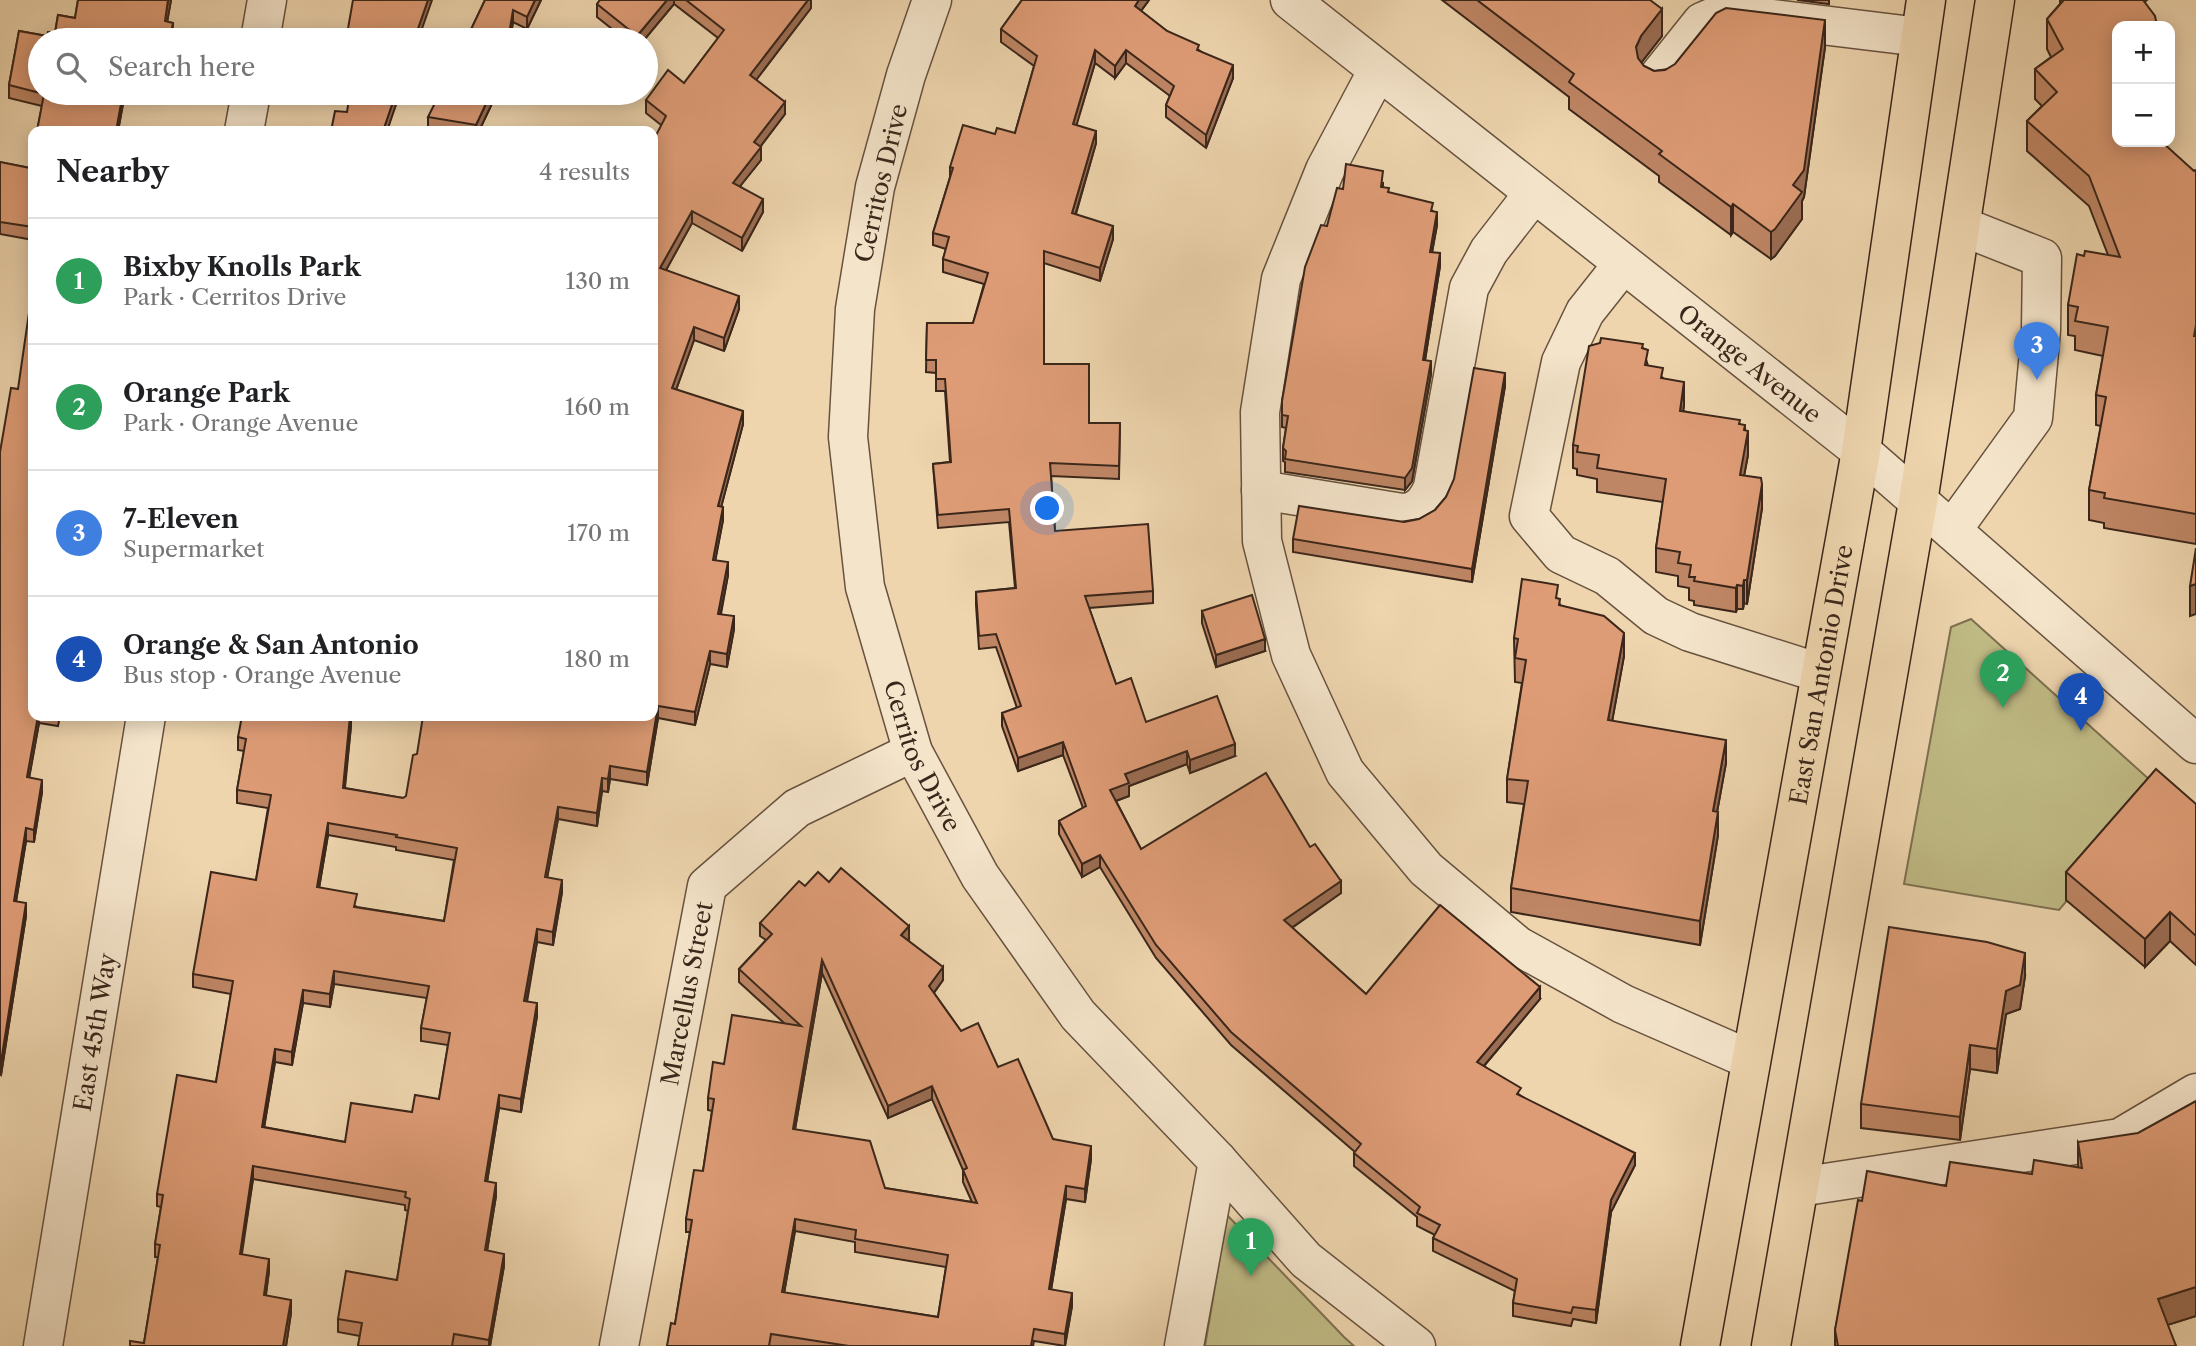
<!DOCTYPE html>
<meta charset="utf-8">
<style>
:root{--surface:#fff;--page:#f6f6f6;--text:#202124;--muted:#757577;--line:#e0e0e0;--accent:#111827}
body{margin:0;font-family:"Libre Caslon Text",serif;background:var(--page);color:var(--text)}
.controls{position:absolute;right:21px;top:21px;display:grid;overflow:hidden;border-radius:14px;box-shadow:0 4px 18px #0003}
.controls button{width:63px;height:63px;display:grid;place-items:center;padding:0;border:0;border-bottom:2px solid var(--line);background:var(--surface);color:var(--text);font:35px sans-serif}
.you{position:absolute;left:1048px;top:509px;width:24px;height:24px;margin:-18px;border:5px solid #fff;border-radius:50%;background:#1a73e8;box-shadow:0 0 0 10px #1a73e833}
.badge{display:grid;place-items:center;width:46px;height:46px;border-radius:50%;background:var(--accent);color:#fff;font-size:23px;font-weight:700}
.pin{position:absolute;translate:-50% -58px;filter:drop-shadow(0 2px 4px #0008)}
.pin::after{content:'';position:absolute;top:37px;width:24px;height:21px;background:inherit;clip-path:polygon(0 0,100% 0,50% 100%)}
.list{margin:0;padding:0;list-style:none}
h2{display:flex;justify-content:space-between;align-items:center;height:91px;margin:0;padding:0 28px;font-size:30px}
h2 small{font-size:23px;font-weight:400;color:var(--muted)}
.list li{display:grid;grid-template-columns:46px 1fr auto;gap:21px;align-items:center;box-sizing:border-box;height:126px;padding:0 28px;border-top:2px solid var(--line)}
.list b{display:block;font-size:26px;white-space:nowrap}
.list p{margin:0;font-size:23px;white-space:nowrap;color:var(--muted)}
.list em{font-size:23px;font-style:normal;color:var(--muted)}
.icon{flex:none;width:38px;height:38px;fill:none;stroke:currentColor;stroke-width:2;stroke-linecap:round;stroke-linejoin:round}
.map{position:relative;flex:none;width:2196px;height:1346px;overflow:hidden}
.search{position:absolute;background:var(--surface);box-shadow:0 4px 18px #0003;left:28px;top:28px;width:630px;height:77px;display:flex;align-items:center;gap:18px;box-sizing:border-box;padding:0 24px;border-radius:38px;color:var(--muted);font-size:26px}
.panel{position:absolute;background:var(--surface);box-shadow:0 4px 18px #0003;left:28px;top:126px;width:630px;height:595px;border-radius:14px}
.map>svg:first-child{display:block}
.green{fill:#c0bb85;stroke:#7d7050;stroke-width:2}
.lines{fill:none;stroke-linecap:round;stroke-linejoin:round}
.minor-casing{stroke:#67523f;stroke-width:41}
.major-casing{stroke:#3a261a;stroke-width:41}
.minor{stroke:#f4e4ca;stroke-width:38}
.major{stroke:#eed5ae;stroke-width:38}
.wall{fill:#bf8665;stroke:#3a261a;stroke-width:2;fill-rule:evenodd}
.shaded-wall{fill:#9b6d53;stroke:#3a261a;stroke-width:2}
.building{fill:#de9c76;stroke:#3a261a;stroke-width:2;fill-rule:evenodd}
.labels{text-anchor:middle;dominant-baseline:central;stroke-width:5;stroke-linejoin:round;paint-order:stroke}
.street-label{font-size:24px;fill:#3a261a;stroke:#f4e4ca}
</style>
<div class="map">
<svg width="2196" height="1346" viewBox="0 0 2196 1346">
<rect width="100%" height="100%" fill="#eed5ae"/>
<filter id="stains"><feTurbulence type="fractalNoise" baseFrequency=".00286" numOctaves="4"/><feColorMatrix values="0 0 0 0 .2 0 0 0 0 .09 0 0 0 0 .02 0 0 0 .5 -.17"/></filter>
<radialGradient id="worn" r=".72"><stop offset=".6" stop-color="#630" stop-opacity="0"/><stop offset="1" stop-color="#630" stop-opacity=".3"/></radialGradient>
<!-- green -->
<g class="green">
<path d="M1971,619L2161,790L2059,910L1904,884L1951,627Z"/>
<path d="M1227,1215L1344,1337L1354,1346H1205Z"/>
</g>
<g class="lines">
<!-- minor casing -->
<g class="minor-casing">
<g id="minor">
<path id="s1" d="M932,0L906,75L875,187L855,309L848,437L865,587L913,752L980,876L1078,1015L1218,1161L1306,1260L1416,1346"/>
<path id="s2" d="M1290,0L1861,451L2196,744"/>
<path d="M260,40L267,0"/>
<path d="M1378,70L1325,170L1281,279L1260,412L1262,541L1291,655L1345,772L1426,869L1518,946L1623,1004L1751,1060"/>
<path d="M1658,77L1702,22L1723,13L1920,37"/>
<path d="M244,131L251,93"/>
<path d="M1623,264L1585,312L1561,362L1529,516L1561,554L1607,576L1656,616L1690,632L1820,673"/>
<path d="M1261,490L1402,513C1418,513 1427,502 1433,487L1469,288L1489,251L1534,193"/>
<path d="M1952,530L2033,418L2041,330L2042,258L1961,226"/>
<path d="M1799,1187L2120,1138L2196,1093"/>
<path id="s3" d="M43,1346L146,716"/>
<path id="s4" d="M619,1346L707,886L797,808L913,752"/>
<path d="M1184,1346L1218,1161"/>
</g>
</g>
<!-- major casing -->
<g class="major-casing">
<g id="major">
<path id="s5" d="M1700,1346L1861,451L1926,0"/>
<path d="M1771,1346L1918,502L1995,0"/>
</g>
</g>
<!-- minor -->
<use href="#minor" class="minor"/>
<!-- major -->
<use href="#major" class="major"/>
</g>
<!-- wall -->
<g class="wall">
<path d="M78,0H171L167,22L173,23L172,40H40V93H125L118,131H37L42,106L9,98V85L19,31L47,36L48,32L55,33L58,15L75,18Z"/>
<path d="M485,0H541L527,29L513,22L510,40H466Z"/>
<path d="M600,0H811V8L756,80L785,114L760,147L761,160L740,186L763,212L742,251L692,223L666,270L739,309L724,351L694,340L676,390L743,424L721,507L723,520L715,560L728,575L721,614L734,629L727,667L710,664L695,725L658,718L647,785L610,779L608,792L602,791L597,826L558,819L547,877L562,892L553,945L537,942L527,1002L537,1016L521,1112L499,1108L487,1182L496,1196L487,1251L504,1266L490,1346H358L360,1336L338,1332V1319L397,1280L408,1211L405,1210V1205L253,1179L241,1254L269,1271L266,1295L291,1313L286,1346H130L144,1343L158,1257H155V1244L161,1207L157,1206V1194L216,1082L231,994L193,987V974L256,880L268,808L237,803V790L244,751L238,750V737L351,726L345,788L403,798L653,716L661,125L646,113V100L684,83L718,38L674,4L644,40H626L597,17V4ZM328,835L396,847V850L454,860L444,921L357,907L319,888ZM334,984L427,998L421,1028V1041L448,1045L439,1099L412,1112L345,1142L264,1127L275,1062L292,1065L303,1003L330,1007Z"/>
<path d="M1022,0H1149L1141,11L1167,31L1199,50L1233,78L1206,148L1166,117V105L1170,96L1126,63L1115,78L1095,63L1076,125L1096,143L1076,214L1113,239L1100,281L1044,263V364L1089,423H1120L1119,479L1051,476L1055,531L1153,591V603L1089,608L1116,684L1146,722L1235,756L1190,773L1187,764L1129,786V796L1116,801L1141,849L1310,847L1341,893L1292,928L1366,994L1540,999L1484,1066L1521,1096L1635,1165L1611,1212L1596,1323L1573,1319L1571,1326L1513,1316V1303L1515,1291L1433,1251V1238L1435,1235L1417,1226V1217L1354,1166V1153L1355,1152L1231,1045L1156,958L1100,867L1082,877L1059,834V821L1083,808L1063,755L1018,771L1002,726V713L1017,708L996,647L979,649L976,605V592L1015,588L1009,522L938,528L933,464L950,462L945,391H936V373L926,372L927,323H973L984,284L943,272V259L946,249L933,245V233L950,177V167L995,134L1015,133L1034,66L1001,42V29Z"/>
<path d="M1442,0H1650L1662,36L1641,63L1644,66L1654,71L1825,47L1804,197L1802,201V219L1775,256L1771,259L1733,232L1731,235L1659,182V176L1569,109V97Z"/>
<path d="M1797,0H1829V4Z"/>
<path d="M2060,0H2147L2117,26V142L2194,171L2196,170V544L2104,528V523L2089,520V490L2101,426L2096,425V395L2103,356L2075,350V336L2068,335V305L2084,256L2108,255L2089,206L2027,151V121L2042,106L2035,99V69L2051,57L2047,49V19L2060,4Z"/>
<path d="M497,93L479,131H437L428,130V117Z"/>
<path d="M33,151V240L0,234V162L30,168Z"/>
<path d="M1383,183V187L1389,193L1433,211L1437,225L1432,252L1440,266L1425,360L1431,374L1412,481L1405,490L1285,472V462L1283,461V448L1286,428L1282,427V401L1343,189Z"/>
<path d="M1643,349L1648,366L1663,378L1684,405L1683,411L1740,424L1745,430L1748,455L1744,475L1762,508L1747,604L1744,603L1743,609H1737L1736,612L1694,605V601L1689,600V588L1678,586V576L1656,572V548L1663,502L1597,492V479L1577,475V469L1573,468V445Z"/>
<path d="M1505,386L1472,582L1293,552V539L1419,519L1435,510L1446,497Z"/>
<path d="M0,452L33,716H60L58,726L39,723L29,777L42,792L34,842L26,841L16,901L26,916L1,1075L0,1074Z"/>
<path d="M1558,599L1560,605L1624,656L1612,721L1726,763L1717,812L1718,835L1700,945L1511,912V888L1524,804L1507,802V779L1522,683L1515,682L1514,638Z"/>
<path d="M1202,611L1265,651L1216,667L1202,623Z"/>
<path d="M2196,804V965L2170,941L2145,967L2066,900V872Z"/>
<path d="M829,882L909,939L908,940L943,980L934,993L961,1031L998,1067L1053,1139L1091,1159L1085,1202L1066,1199L1051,1290L1072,1306L1065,1346L1034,1341L1033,1346H667L675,1324L690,1232H686V1219L703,1171L712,1111L708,1110V1098L724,1064L784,1023L739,982V969L766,940L760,936V923L805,886ZM822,973L888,1118L932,1099L963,1170V1182L972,1202L885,1188L795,1129ZM795,1231L855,1242V1252L946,1267L938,1317L784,1293Z"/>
<path d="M2025,976L2020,1009L2006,1014L1997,1073L1970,1069L1960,1140L1861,1128V1104Z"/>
<path d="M2078,1142L2196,1316L2167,1325L2176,1346H1835V1330L1862,1201L1946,1186L2078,1168Z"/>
</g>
<!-- shaded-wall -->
<g class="shaded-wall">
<path d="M168,0H171L165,34V21Z"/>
<path d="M428,0H432L418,40H414Z"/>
<path d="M535,0H541L527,29V17Z"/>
<path d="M667,0H674V4L644,40H637V36Z"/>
<path d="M808,0H811V8L750,88V75Z"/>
<path d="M1139,0H1149L1135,19V6Z"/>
<path d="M1662,9V36L1641,63L1636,74V47L1641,36Z"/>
<path d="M513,10V22L510,40H508Z"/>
<path d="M1825,20V47L1804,197L1802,201V219L1775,256L1771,259V232L1793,185Z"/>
<path d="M173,23L172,40H169Z"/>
<path d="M1095,50V63L1073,137V124Z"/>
<path d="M1126,50V63L1115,78V66Z"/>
<path d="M1233,65V78L1206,148V135Z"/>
<path d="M123,93H125L118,131H116Z"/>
<path d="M396,93H400L387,131H383Z"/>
<path d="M491,93H497L479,131H476V125Z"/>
<path d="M785,102V114L754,155V142Z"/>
<path d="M1096,131V143L1072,226V213Z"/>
<path d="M761,147V160L733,195V183Z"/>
<path d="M763,199V212L742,251V238Z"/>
<path d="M1733,204V232L1731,235V207Z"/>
<path d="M692,211V223L660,281V268Z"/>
<path d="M1437,212V225L1430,264V252Z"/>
<path d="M1113,226V239L1100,281V268Z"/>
<path d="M1440,253V266L1423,373V360Z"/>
<path d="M739,296V309L724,351V338Z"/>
<path d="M694,327V340L672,401V388Z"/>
<path d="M1431,361V374L1412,481L1405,490V478Z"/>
<path d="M1505,373V386L1472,582V569Z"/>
<path d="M1684,382V405L1680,434V411Z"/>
<path d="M743,411V424L718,519V506Z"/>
<path d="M1745,425V447L1748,431V455L1740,498V475Z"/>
<path d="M1762,484V508L1747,604V580Z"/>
<path d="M723,507V520L713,573V560Z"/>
<path d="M728,562V575L718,626V614Z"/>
<path d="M1744,580V603L1743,609V586Z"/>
<path d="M2196,584V614L2190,616V586Z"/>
<path d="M1737,585V609L1736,612V588Z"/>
<path d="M734,616V629L727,667V654Z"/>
<path d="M1624,633V656L1608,744V720Z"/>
<path d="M1265,639V651L1216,667V655Z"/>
<path d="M710,651V664L695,725V712Z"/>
<path d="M658,706V718L647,785V772Z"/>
<path d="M38,716H39V723L27,790V777Z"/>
<path d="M351,716V726L343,801V788Z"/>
<path d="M1726,740V763L1713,834V811Z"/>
<path d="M1063,742V755L1018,771V758Z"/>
<path d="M1235,744V756L1190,773V760Z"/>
<path d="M1187,751V764L1129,786V796L1110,803V790L1125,774Z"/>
<path d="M610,766V779L608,792V779Z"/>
<path d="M602,778V791L597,826V813Z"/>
<path d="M42,780V792L34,842V830Z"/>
<path d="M558,807V819L545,890V877Z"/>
<path d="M1718,812V835L1700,945V921Z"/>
<path d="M328,823V835L317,900V887Z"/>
<path d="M26,828V841L14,914V901Z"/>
<path d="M1100,855V867L1082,877V864Z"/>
<path d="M562,880V892L553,945V932Z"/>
<path d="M1341,881V893L1284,933V920Z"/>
<path d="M26,903V916L1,1075V1062Z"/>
<path d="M2170,912V941L2145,967V939Z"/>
<path d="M909,926V939L901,948V935Z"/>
<path d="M537,929V942L524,1014V1001Z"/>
<path d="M2025,953V976L2020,1009L2006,1014L1997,1073V1049L2006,991Z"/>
<path d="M822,960V973L793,1141V1129Z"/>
<path d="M943,967V980L929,999V986Z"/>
<path d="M334,971V984L330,1007V994Z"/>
<path d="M1540,987V999L1477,1074V1062Z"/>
<path d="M303,990V1003L292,1065V1052Z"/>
<path d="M537,1003V1016L521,1112V1099Z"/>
<path d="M1970,1045V1069L1960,1140V1117Z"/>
<path d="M275,1049V1062L262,1140V1127Z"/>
<path d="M932,1086V1099L888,1118V1106Z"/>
<path d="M499,1095V1108L485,1194V1181Z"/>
<path d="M1091,1146V1159L1085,1202V1189Z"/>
<path d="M1635,1153V1165L1611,1212L1596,1323V1310L1611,1200Z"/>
<path d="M253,1166V1179L240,1267V1254Z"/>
<path d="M496,1183V1196L485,1263V1250Z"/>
<path d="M1066,1186V1199L1049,1302V1289Z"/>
<path d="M795,1219V1231L782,1305V1292Z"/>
<path d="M504,1254V1266L490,1346H489V1340Z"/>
<path d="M269,1259V1271L264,1308V1295Z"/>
<path d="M2196,1287V1316L2158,1328V1299Z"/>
<path d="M1072,1293V1306L1065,1346V1334Z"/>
<path d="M291,1300V1313L286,1346H283Z"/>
</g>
<!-- building -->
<g class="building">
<path d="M78,0H168L165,21L173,23L169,40H40V93H123L116,131H37L44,94L9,85L19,31L47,36L48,32L55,33L58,15L75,18Z"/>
<path d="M353,0H428L414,40H346Z"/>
<path d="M485,0H535L527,17L513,10L508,40H466Z"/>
<path d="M600,0H667L637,36L597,4Z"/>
<path d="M686,0H808L750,75L785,102L754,142L761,147L733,183L763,199L742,238L692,211L660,268L739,296L724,338L694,327L672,388L743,411L718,506L723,507L713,560L728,562L718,614L734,616L727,654L710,651L695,712L658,706L647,772L610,766L608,779L602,778L597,813L558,807L545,877L562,880L553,932L537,929L524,1001L537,1003L521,1099L499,1095L485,1181L496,1183L485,1250L504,1254L489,1340L454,1334L452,1346H358L362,1323L338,1319L346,1271L397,1280L410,1199L405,1197L406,1192L253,1166L240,1254L269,1259L264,1295L291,1300L283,1346H130V1341L144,1343L160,1245L155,1244L163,1195L157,1194L177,1075L216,1082L233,981L193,974L211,872L256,880L271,795L237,790L246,739L238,737L242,716H350L343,788L403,798L406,796L413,755L417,754L423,716H653V141L666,116L646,100L668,70L684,83L724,30ZM328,823L397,835L396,837L457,848L444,921L354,907L357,894L317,887ZM334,971L429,986L421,1028L450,1033L439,1099L415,1095L412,1112L351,1103L345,1142L262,1127L275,1049L292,1052L303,990L330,994Z"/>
<path d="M1022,0H1139L1135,6L1167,31L1199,45L1197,50L1233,65L1206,135L1166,105L1174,86L1126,50L1115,66L1095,50L1073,124L1096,131L1072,213L1113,226L1100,268L1044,251V364H1089V423H1120L1119,466L1050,463L1055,531L1148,524L1153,591L1085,596L1116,684L1131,678L1146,722L1217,696L1235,744L1190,760L1187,751L1125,774L1129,783L1110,790L1141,849L1266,773L1310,847L1315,844L1341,881L1284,920L1366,994L1440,905L1540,987L1477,1062L1521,1088L1517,1094L1635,1153L1611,1200L1596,1310L1573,1307L1571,1313L1513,1303L1517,1279L1433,1238L1440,1225L1417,1213L1420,1207L1354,1153L1361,1144L1231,1032L1156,945L1100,855L1082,864L1059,821L1086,806L1063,742L1018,758L1002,713L1021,706L996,634L979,636L976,592L1016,588L1009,509L938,515L933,464L951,462L945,379H936V360H926L927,323H973L988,273L943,259L949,237L933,233L953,168L950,167L963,125L995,134L997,128L1015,133L1037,56L1001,29Z"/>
<path d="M1477,0H1650L1662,9L1641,36L1636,47L1638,58L1644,66L1654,71L1665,70L1675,64L1716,13L1726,8L1825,20L1804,170L1793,185L1802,192L1775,229L1771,232L1733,204L1731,207L1659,154L1662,151L1569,82L1574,74Z"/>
<path d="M2063,0H2143L2155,16L2157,26H2117V142H2162L2194,171L2196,170V325L2194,336H2196V514L2104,498L2105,493L2089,490L2106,397L2096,395L2108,327L2075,321L2078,307L2068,305L2077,254L2084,256L2085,251L2120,257L2089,176L2027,121L2057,92L2035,69L2063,49L2047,19L2063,1Z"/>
<path d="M350,93H396L383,131H331L335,111L347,112Z"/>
<path d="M440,93H491L476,125L428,117Z"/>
<path d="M33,151V227L0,222V162L30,168Z"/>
<path d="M1346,164L1383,171L1381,187L1389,188L1388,192L1433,203L1431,211L1437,212L1430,252L1440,253L1423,360L1431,361L1412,468L1405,478L1285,459L1286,451L1283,448L1288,416L1282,415V401L1305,267L1321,225L1327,226L1337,188L1343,189Z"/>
<path d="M33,285V716H38L27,777L42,780L34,830L26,828L14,901L26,903L1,1062H0V452L11,388L18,389Z"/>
<path d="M1601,338L1643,344L1642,348L1648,350L1645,365L1663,368L1661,378L1684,382L1680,411L1740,420L1739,424L1745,425L1744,430L1748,431L1740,475L1761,478L1762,484L1747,580H1744L1743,586L1737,585L1736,588L1694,581L1695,577H1689L1691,565L1678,563L1680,552L1656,548L1666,479L1597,468L1599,455L1577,452L1578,446L1573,445L1589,346L1600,343Z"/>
<path d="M1474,368L1505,373L1472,569L1293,539L1299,506L1404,522L1419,519L1435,510L1446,497L1454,479Z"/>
<path d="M2196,548V584L2190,586Z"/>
<path d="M1522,579L1558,585L1556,598L1560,599L1559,605L1604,616L1624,633L1608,720L1726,740L1713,811L1718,812L1700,921L1511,888L1528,781L1507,779L1526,660L1515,658L1518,639L1514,638Z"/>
<path d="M1252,595L1265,639L1216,655L1202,611Z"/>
<path d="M2156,769L2196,804V936L2170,912L2145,939L2066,872Z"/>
<path d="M841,868L909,926L901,935L943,967L929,986L961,1031L978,1023L998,1067L1018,1059L1053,1139L1091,1146L1085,1189L1066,1186L1049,1289L1072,1293L1065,1334L1034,1329L1031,1346H849L771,1334L769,1346H667L671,1323L675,1324L692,1220L686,1219L694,1170L703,1171L714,1099L708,1098L713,1062L724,1064L732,1015L801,1026L739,969L772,934L760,923L799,881L805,886L818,872L829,882ZM822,960L888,1106L932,1086L967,1168L963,1170L977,1203L885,1188L870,1141L793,1129ZM795,1219L856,1230L855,1239L948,1255L938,1317L782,1292Z"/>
<path d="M1889,927L1987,942L2025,953L2020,985L2006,991L1997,1049L1970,1045L1960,1117L1861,1104Z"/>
<path d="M2196,1101V1287L2158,1299L2176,1346H1838L1835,1330L1858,1200L1862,1201L1867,1171L1946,1186L1950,1162L2032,1174L2034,1160L2082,1168L2078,1142L2138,1133Z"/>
</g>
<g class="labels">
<!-- street labels -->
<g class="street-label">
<text transform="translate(881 183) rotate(-77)">Cerritos Drive</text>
<text stroke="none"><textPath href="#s2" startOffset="586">Orange Avenue</textPath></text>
<text stroke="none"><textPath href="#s5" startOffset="682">East San Antonio Drive</textPath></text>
<text stroke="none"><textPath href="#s1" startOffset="777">Cerritos Drive</textPath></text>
<text stroke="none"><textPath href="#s4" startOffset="359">Marcellus Street</textPath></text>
<text stroke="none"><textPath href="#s3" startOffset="318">East 45th Way</textPath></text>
</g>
</g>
<rect width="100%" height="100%" filter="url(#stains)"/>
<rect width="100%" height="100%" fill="url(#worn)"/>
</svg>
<div class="controls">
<button>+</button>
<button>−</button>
</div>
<div class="you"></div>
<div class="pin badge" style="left:1251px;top:1276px;background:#2e9e5b">1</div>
<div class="pin badge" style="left:2003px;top:708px;background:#2e9e5b">2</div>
<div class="pin badge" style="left:2037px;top:380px;background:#3f7fe0">3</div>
<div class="pin badge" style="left:2081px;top:731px;background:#1a4fb4">4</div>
<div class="search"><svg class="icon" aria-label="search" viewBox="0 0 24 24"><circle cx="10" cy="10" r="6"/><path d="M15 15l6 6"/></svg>Search here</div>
<section class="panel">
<h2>Nearby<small>4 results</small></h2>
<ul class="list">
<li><span class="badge" style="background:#2e9e5b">1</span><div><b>Bixby Knolls Park</b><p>Park · Cerritos Drive</p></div><em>130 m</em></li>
<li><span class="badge" style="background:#2e9e5b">2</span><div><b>Orange Park</b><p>Park · Orange Avenue</p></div><em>160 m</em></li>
<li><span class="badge" style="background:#3f7fe0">3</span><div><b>7-Eleven</b><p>Supermarket</p></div><em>170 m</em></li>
<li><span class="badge" style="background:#1a4fb4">4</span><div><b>Orange &amp; San Antonio</b><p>Bus stop · Orange Avenue</p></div><em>180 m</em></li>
</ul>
</section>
</div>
